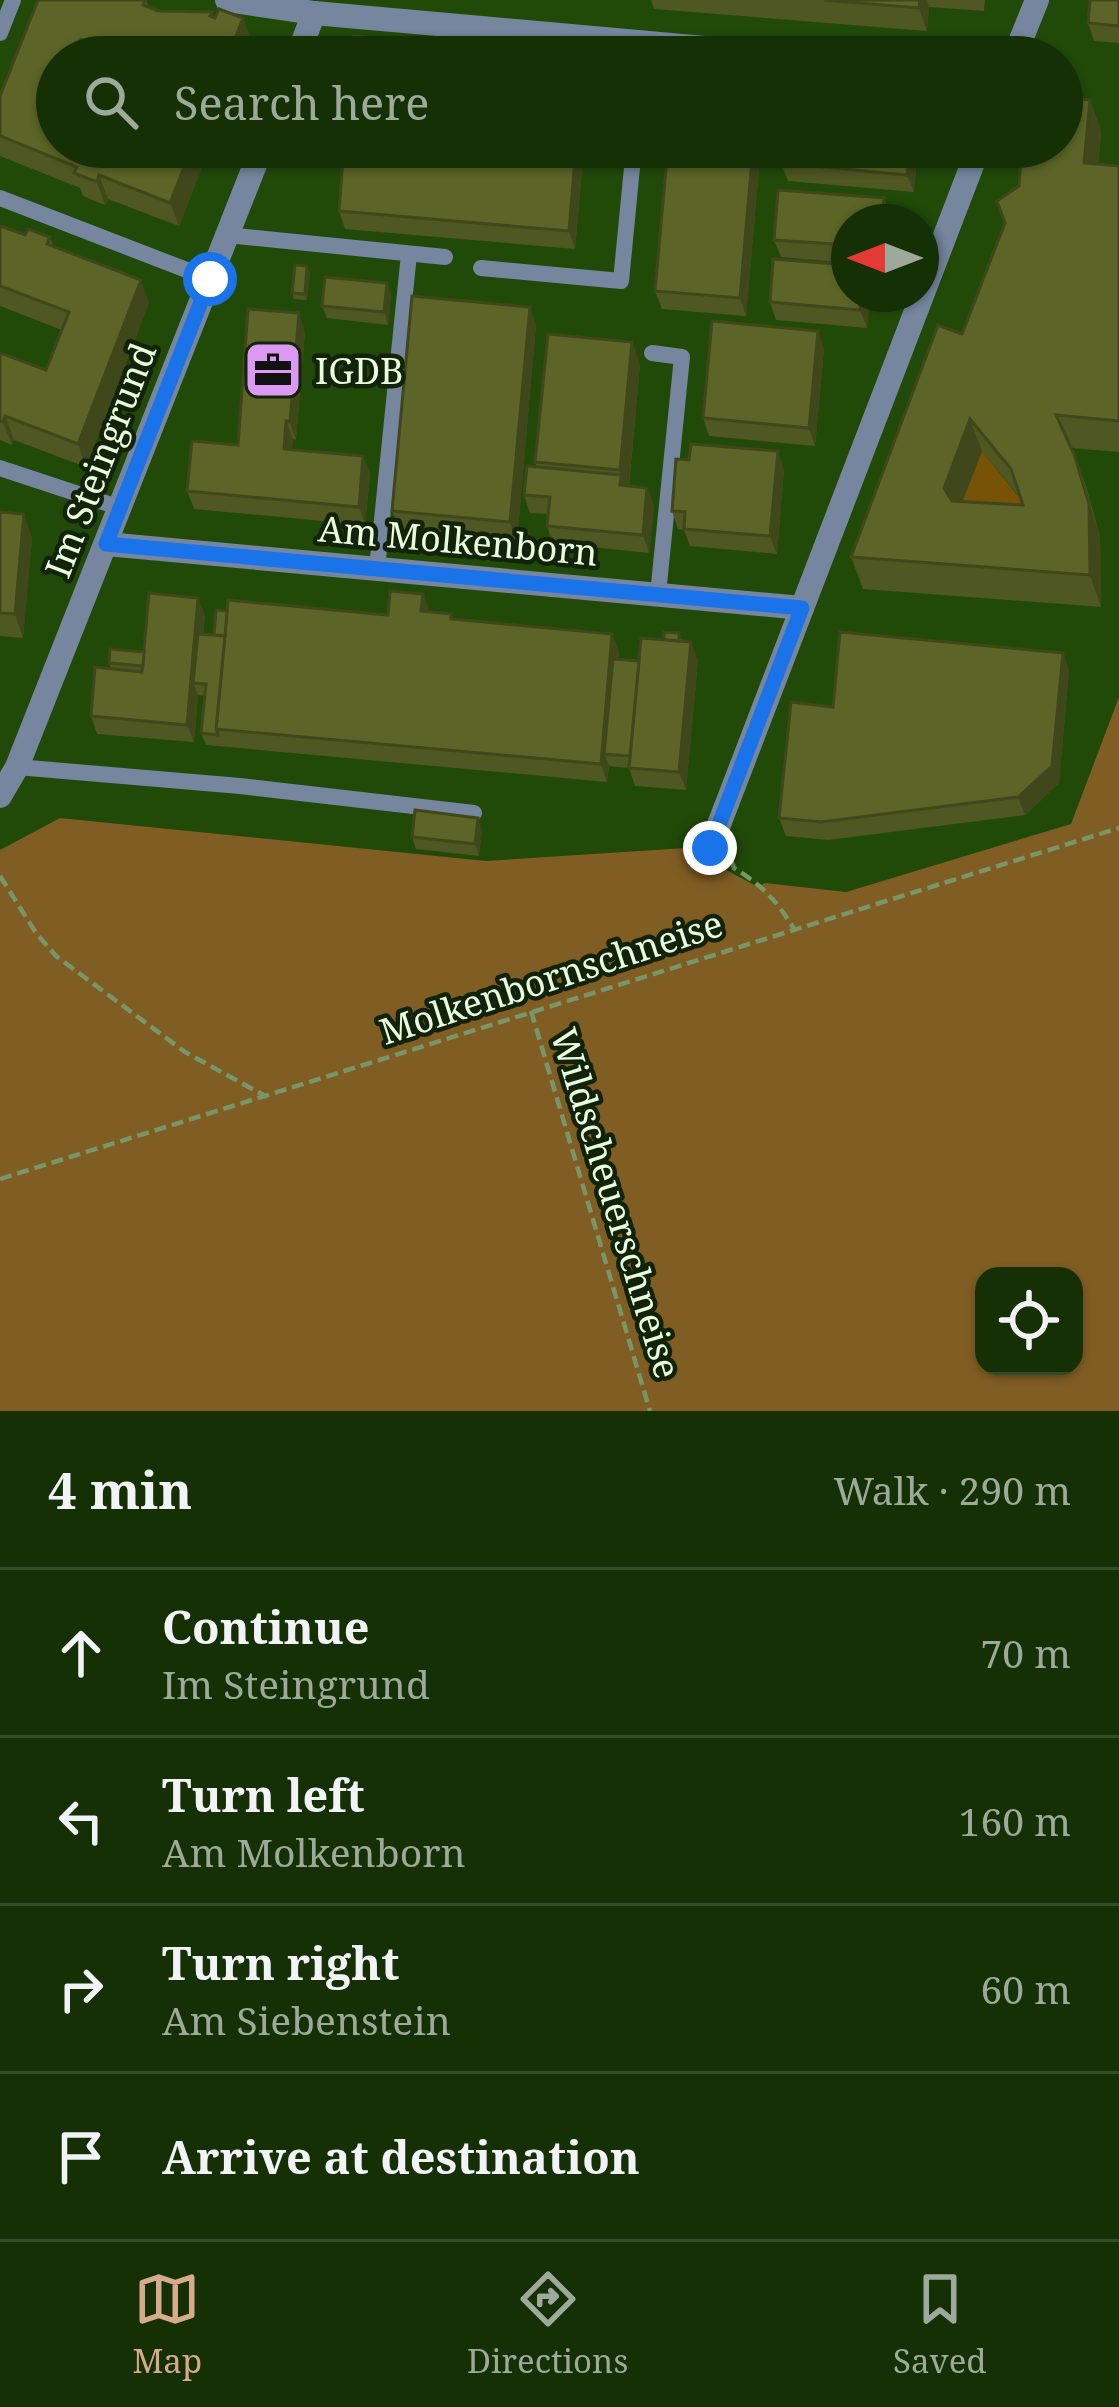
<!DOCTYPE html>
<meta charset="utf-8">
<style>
:root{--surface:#153005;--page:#1e380f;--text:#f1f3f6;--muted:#9da99a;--line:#344b27;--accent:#d6ab8b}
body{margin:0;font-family:"Noto Serif",serif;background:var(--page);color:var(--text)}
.controls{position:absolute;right:36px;bottom:36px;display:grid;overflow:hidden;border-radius:24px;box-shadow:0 3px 9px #0004}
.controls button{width:108px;height:108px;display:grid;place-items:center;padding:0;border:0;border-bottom:3px solid var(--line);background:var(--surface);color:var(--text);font:60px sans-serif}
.compass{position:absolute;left:831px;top:204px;width:108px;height:108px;border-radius:50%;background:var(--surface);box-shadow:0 3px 9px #0004;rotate:270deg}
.stop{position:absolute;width:36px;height:36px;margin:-27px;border:9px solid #1a73e8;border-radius:50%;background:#fff}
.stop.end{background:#1a73e8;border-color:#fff;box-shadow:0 3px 12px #0008}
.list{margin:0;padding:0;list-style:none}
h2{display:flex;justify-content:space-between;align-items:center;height:156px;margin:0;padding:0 48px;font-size:51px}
h2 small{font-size:39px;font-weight:400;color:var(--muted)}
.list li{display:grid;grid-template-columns:78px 1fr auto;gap:36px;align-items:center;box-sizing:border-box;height:168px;padding:0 48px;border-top:3px solid var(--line)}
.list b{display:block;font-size:45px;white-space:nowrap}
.list p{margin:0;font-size:39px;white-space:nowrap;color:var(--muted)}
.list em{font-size:39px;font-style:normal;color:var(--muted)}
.icon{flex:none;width:66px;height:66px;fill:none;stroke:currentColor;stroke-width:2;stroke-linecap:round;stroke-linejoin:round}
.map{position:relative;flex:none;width:1119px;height:1411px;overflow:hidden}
.search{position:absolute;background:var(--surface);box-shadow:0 3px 9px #0004;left:36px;right:36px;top:36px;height:132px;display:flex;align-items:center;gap:30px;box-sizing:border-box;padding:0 42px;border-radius:66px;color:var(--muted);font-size:45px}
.sheet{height:828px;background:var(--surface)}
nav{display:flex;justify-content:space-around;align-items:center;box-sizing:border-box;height:168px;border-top:3px solid var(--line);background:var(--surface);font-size:33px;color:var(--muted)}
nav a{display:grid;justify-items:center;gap:6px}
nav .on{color:var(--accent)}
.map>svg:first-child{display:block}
.built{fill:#214a09;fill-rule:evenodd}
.green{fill:#785206}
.forest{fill:#805d23;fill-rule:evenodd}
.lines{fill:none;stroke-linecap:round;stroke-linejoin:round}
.path{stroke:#799669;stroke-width:4.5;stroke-dasharray:12 6;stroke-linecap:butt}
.service{stroke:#75869e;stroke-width:16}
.minor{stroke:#75869e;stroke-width:24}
.wall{fill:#4f5722;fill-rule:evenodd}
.shaded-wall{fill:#40471b}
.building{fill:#5c6527;stroke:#40471b;stroke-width:3;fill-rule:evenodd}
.route{stroke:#1a73e8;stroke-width:15}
.labels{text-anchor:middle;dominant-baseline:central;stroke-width:9;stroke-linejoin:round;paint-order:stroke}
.poi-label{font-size:36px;fill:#e7fdde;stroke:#12220b;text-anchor:start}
.street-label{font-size:36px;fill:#e7fdde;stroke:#12220b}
</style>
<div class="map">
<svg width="1119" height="1411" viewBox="0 0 1119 1411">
<rect width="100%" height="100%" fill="#1c4007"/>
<!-- built -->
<path class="built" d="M0,0H1119V697L1071,824L846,892L765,883L758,887L685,848L486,861L60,818L0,850ZM57,57H1062V147H57ZM849,222H921V294H849Z"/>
<!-- green -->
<path class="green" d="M982,451L1022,501L1034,537L955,520Z"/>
<!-- forest -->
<path class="forest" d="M1119,697V1411H0V850L60,818L486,861L685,848L758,887L765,883L846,892L1071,824ZM984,1276H1074V1366H984Z"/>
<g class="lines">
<!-- path -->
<g class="path">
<path d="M731,859L734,868C762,885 777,901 794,929"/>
<path d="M0,876L36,933L56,956L185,1052L267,1097"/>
<path d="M531,1011L650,1411"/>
<path d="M0,1179L1119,828"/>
</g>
<!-- service -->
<g class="service">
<path d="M0,33L13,0"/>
<path d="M0,198L210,279"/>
<path d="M227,235L445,257"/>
<path d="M481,268L621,281L634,147"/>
<path d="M652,353L682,357L658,594"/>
<path d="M0,468L121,508"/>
<path d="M377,569L409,254"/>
<path d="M17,767L240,786L474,813"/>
</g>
<!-- minor -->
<g class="minor">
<path d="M227,0L314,13L806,57"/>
<path d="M297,57L314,13"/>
<path d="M1014,57L1037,0"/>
<path d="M106,544L802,608"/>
<path d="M0,796L17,767L262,147"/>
<path d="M710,848L979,147"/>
</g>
</g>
<!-- wall -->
<g class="wall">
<path d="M38,0H146L149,7L158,11L212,12L213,17L243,18L251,41L245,57H57V147H210L179,226L108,199L105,205L83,196L80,188L0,156V96Z"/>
<path d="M651,0H985L984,11L929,7L927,31L654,9Z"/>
<path d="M1119,0V43L1094,41L1088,23Z"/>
<path d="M1090,100L1101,132L1098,165L1119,166V452L1071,448L1086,486L1100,536L1101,607L863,589L851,557L962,334L1019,186ZM982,451L1021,499L1023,505L963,501Z"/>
<path d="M344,147H584L575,249L345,229L339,211Z"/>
<path d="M668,147H761L746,316L662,309L655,291Z"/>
<path d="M783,147H918L914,192L788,181L781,163Z"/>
<path d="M884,198L891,216L890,222H849V263L781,257L774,240Z"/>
<path d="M0,226L25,235L50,237L53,246L149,303L86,467L14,440L12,445L0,440V353L46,370L62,330L0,306Z"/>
<path d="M307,266L310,272L307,300L294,299L292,293Z"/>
<path d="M849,294H870L867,328L776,320L770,302Z"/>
<path d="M391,295L388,325L327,318L322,306Z"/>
<path d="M530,307L536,325L517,540L399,529L392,511Z"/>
<path d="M305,331L296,440L293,439L292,449L363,456L370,474L365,525L194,509L187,491L238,445Z"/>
<path d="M818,331L824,349L815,446L709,436L703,418Z"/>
<path d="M632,342L640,365L629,486L647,488L654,506L649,553L553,543L547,526L548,514L530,513L524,495L537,467L535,462Z"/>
<path d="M689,460L784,469L777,554L690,546L684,530L678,529L672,511Z"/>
<path d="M0,512L32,537L23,638L0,636Z"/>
<path d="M423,594L429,612L453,619L612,634L619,652L618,659L639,661L664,640L682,639L698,660L686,790L635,786L629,768L609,766L607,782L206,745L201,733L205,696L198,695L194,742L97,734L91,716L111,669L109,663L144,652L205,615L203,634L214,635L388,615Z"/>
<path d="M1063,653L1069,671L1059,783L1025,815L828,840L786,836L779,818L833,707Z"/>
<path d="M482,830L479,856L416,849L412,837Z"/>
</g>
<!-- shaded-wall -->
<g class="shaded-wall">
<path d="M920,0H927L929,7L927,31L919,8Z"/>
<path d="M243,18L251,41L245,57H228Z"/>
<path d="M81,40L87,57H74Z"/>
<path d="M1090,100L1101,132L1096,195L1084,163Z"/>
<path d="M192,147H210L179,226L170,203Z"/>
<path d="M576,147H584L575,249L569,231Z"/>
<path d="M753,147H761L746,316L740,298Z"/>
<path d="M910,147H918L914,192L907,175Z"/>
<path d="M99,175L108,199L105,205L97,182Z"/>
<path d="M884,198L891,216L890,222H882Z"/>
<path d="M307,266L310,272L307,300L305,294Z"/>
<path d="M141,280L149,303L86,467L78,444Z"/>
<path d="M387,283L391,295L388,325L384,312Z"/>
<path d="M861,294H870L867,328L860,310Z"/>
<path d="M530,307L536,325L517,540L510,522Z"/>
<path d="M299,313L305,331L296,440L290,422Z"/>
<path d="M818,331L824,349L815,446L809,428Z"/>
<path d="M632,342L640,365L627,503L620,485L621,475L620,470Z"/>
<path d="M5,416L14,440L12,445L3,422Z"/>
<path d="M970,419L982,451L955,520L944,488Z"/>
<path d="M286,421L293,439L290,467L284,449Z"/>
<path d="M778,451L784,469L777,554L770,536Z"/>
<path d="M1074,454L1100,536L1101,607L1090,575Z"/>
<path d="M363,456L370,474L365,525L359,507Z"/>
<path d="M647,488L654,506L649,553L643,535Z"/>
<path d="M24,514L32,537L23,638L15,614Z"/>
<path d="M423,594L429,612L421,611Z"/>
<path d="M198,598L205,615L199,684L193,683L198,695L194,742L187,725Z"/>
<path d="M612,634L619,652L610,755L604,754L609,766L607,782L601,764Z"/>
<path d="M691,642L698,660L686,790L679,772Z"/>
<path d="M1063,653L1069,671L1059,783L1025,815L1018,797Z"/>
<path d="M478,818L482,830L479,856L475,844Z"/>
</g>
<!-- building -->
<g class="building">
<path d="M38,0H145L143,5L158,11L212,12L210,16L215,18L219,9L243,18L228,57H125L81,40L74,57H57V147H192L170,203L99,175L97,182L74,173L77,167L0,136V96Z"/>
<path d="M824,0H920L919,8Z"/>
<path d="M1090,0H1119V26L1088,23Z"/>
<path d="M354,36L584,57H352Z"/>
<path d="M1062,97L1090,100L1084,163L1119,166V421L1056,415L1074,454L1089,504L1090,575L851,557L938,325L962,334L1005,223L997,201L1019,186L1022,147H1062ZM970,419L1011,469L1023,505L952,501L944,488Z"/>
<path d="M344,147H576L569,231L339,211Z"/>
<path d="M668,147H753L740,298L655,291Z"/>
<path d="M783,147H910L907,175L781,163Z"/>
<path d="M778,190L884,198L882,222H849V245L774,240Z"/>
<path d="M0,226L25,235L28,229L50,237L47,244L141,280L78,444L5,416L3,422L0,421V353L46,370L69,312L0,286Z"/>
<path d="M773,259L849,265V294H861L860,310L770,302Z"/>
<path d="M295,265L307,266L305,294L292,293Z"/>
<path d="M325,277L387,283L384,312L322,306Z"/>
<path d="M412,296L530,307L510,522L392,511Z"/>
<path d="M248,309L299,313L290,422L286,421L284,449L363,456L359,507L187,491L192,441L238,445Z"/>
<path d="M712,321L818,331L809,428L703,418Z"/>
<path d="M548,334L632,342L620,470L535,462Z"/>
<path d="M691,444L778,451L770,536L684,529L685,512L672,511L676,459L689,460Z"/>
<path d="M527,466L621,475L620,485L647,488L643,535L547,526L550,497L524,495Z"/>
<path d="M0,512L24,514L15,614L0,613Z"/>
<path d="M390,591L423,594L421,611L451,614V619L612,634L601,764L216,729L228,600L388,615Z"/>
<path d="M149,593L198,598L187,725L91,716L95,667L142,672Z"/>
<path d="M216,610L227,611L225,636L214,635Z"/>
<path d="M664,632L679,633V641L664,640Z"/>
<path d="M840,632L1063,653L1052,766L1018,797L821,822L779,818L791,702L833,707Z"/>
<path d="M198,634L225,636L216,729L218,735L201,733L206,684L193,683Z"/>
<path d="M641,638L691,642L679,772L629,768Z"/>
<path d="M110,649L144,652L143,666L109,663Z"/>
<path d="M613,659L639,661L630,756L604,754Z"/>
<path d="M415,810L478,818L475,844L412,837Z"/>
</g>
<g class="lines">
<!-- route -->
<path class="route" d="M210,279L106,544L802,608L710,848"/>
</g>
<!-- icons -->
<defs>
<g id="office-square" transform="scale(3)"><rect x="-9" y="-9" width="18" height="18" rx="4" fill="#dc99f4" stroke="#12220b"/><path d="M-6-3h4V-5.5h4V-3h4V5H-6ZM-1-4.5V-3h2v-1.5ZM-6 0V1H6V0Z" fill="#111"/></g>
</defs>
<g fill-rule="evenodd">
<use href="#office-square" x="273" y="370"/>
</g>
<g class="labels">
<!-- poi labels -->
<g class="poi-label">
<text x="315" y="370">IGDB</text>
</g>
<!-- street labels -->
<g class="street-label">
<text transform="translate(100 460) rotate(-69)">Im Steingrund</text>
<text transform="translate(458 540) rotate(5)">Am Molkenborn</text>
<text transform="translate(551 977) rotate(-18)">Molkenbornschneise</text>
<text transform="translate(616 1203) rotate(73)">Wildscheuerschneise</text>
</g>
</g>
</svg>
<div class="controls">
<button><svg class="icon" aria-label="locate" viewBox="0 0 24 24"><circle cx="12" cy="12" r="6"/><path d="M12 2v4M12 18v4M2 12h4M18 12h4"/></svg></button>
</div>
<svg class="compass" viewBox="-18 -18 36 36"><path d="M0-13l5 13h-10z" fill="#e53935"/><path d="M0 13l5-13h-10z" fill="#9da99a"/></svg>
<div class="stop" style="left:210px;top:279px"></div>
<div class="stop end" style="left:710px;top:848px"></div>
<div class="search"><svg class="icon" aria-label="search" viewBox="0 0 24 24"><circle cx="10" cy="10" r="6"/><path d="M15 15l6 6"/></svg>Search here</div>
</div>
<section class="sheet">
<h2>4 min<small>Walk · 290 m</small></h2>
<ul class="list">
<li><svg class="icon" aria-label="ahead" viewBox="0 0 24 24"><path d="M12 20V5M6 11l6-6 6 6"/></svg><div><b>Continue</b><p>Im Steingrund</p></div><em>70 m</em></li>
<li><svg class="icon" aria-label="left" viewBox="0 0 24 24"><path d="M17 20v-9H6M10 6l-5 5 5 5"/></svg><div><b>Turn left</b><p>Am Molkenborn</p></div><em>160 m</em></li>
<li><svg class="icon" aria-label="right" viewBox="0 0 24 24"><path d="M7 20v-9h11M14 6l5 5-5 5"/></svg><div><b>Turn right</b><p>Am Siebenstein</p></div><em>60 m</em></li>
<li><svg class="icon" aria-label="arrive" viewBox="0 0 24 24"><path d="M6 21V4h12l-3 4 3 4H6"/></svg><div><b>Arrive at destination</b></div></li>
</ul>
</section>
<nav>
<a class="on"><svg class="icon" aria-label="map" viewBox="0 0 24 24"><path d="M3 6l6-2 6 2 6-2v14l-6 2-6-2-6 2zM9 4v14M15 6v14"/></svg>Map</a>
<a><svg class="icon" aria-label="directions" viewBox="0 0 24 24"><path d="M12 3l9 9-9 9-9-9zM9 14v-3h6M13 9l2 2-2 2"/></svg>Directions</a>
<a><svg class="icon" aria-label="saved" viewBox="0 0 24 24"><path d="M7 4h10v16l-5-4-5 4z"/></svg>Saved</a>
</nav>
